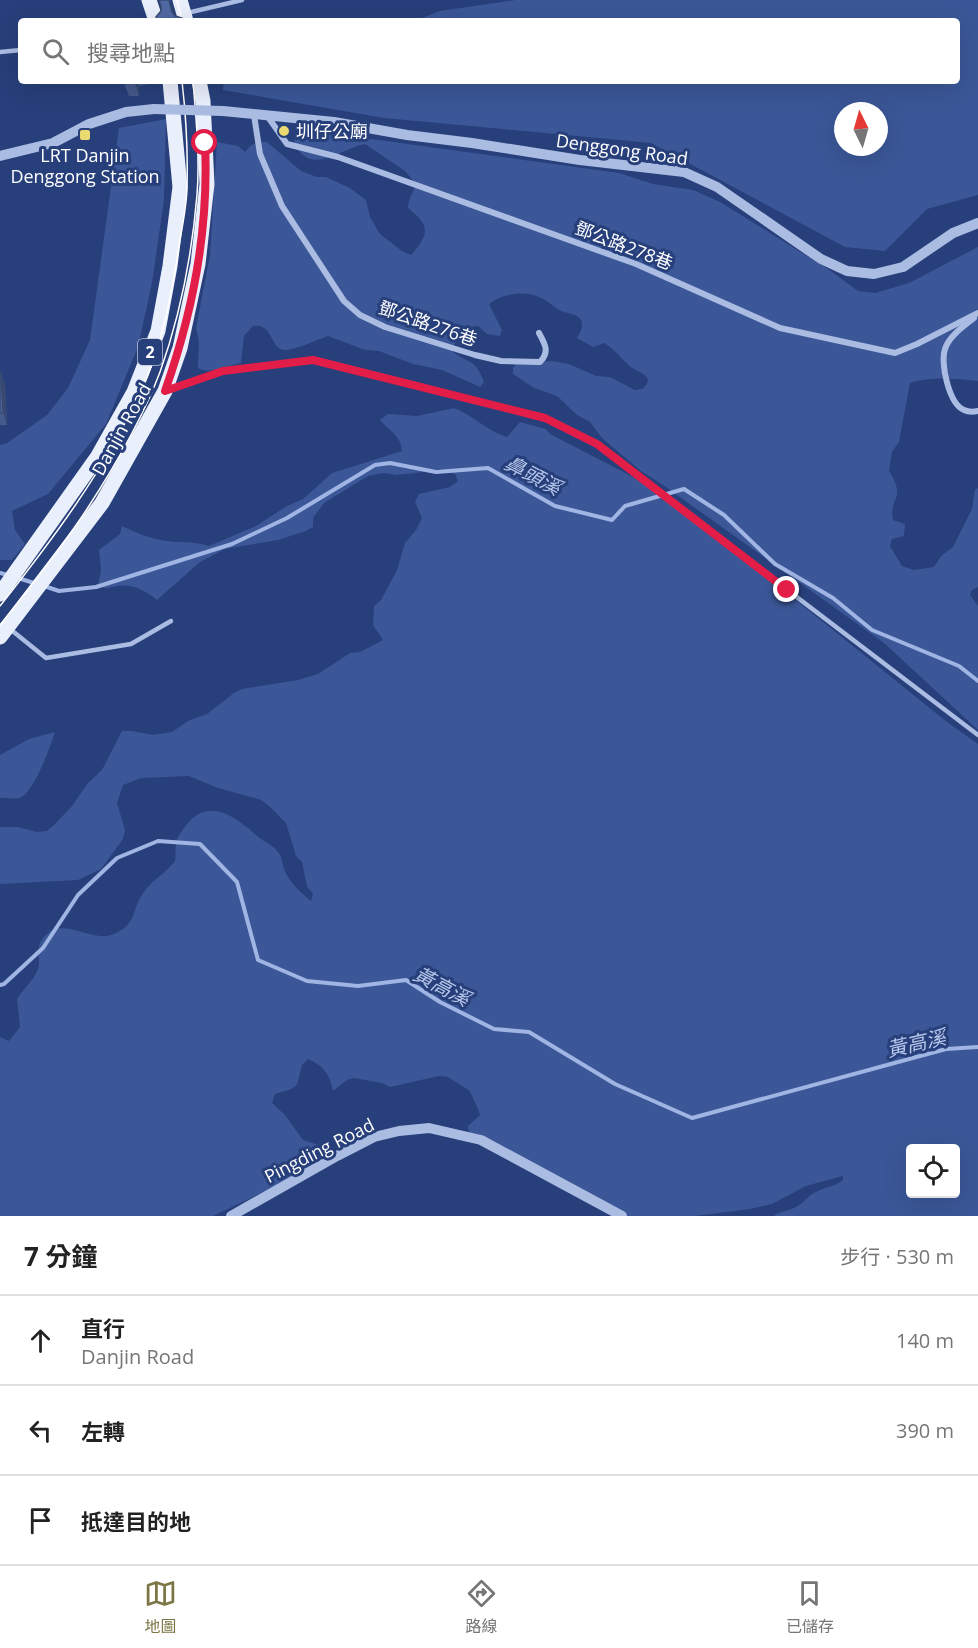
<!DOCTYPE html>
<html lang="zh-TW">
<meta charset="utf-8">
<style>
:root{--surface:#fff;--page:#f6f6f6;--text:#222;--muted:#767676;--line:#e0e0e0;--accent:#7c7546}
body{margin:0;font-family:"Open Sans","Noto Sans TC",sans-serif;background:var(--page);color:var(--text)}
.controls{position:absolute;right:18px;bottom:18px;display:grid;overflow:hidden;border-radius:6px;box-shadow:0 6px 24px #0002}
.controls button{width:54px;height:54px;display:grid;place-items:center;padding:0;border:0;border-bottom:2px solid var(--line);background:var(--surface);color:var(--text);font:30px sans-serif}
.compass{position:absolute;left:834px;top:102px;width:54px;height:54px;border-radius:50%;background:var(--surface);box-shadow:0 6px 24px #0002;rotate:355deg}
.stop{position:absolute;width:18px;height:18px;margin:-14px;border:4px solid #e11d48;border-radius:50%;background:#fff}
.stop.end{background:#e11d48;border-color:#fff;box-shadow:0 2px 6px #0008}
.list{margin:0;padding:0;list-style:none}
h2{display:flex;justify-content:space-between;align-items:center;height:78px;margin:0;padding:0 24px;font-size:26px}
h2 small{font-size:20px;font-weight:400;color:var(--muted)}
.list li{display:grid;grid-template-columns:39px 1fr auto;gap:18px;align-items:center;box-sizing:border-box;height:90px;padding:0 24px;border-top:2px solid var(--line)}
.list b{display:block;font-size:22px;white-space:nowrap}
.list p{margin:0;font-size:20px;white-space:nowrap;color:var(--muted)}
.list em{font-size:20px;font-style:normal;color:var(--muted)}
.icon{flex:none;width:33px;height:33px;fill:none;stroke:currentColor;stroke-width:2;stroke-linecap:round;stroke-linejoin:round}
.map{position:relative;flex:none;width:978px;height:1216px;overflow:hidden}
.search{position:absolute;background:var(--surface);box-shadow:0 6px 24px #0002;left:18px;right:18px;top:18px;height:66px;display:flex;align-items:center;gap:15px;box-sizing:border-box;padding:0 21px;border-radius:6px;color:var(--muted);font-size:22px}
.sheet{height:348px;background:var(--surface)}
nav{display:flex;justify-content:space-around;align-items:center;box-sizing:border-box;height:84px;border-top:2px solid var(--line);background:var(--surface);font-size:16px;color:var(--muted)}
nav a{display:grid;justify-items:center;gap:3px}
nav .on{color:var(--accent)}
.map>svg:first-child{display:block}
.green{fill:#3b5797;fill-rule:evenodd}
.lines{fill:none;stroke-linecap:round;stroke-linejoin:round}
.stream{stroke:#a0b5e4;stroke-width:4}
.service{stroke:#abbce3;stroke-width:4.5}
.minor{stroke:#abbce3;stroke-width:6}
.tertiary{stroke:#abbce3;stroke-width:10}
.primary{stroke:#eaeffc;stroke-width:15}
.tram{stroke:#fff;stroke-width:1.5}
.tertiary-bridge{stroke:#abbce3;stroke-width:10}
.wall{fill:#455a8c}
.shaded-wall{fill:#384a72}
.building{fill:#5069a3;stroke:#384a72;stroke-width:1.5}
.route{stroke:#e11d48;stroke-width:8}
.poi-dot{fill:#ebda71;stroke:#273f7a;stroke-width:2}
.labels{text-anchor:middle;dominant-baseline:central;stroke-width:6;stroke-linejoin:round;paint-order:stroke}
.shield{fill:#273f7a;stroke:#bec5d7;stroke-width:1.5}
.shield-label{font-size:16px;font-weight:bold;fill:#fff}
.poi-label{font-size:18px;fill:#fff;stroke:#273f7a;text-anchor:start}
.street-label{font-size:18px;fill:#fff;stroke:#273f7a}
.water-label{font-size:20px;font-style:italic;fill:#b6c7eb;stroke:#273f7a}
</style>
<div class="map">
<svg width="978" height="1216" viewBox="0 0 978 1216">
<rect width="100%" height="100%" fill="#273f7a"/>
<!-- green -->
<g class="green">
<path d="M516,0H978V195L927,209L885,251L845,247L651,143L384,118L223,90L224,81H957V21H414L440,11ZM843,111H879V147H843Z"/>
<path d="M166,119L164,200L152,283L138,347L106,424L48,494L12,511L15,530L25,544L12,560H0V445L7,443L47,415L68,388L90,340L119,128Z"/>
<path d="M297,127L306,130L619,173L653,184L693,190L720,202L828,269L858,291L875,293L909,283L978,247V381C955,379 933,376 910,383L899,442L892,452L889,471C907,500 889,495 893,520L905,524L904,536L892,539L890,546L902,566L914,570L934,567L941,556L953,547L972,509L975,490L978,488V587L972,590L970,595L978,606V730L884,643L663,485L641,471L602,438L590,422L577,415L557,396L534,388L513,374V368L516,364L552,361L569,364L596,376L610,377L635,390L642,389L647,384L648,379C644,373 637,371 631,367C621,359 615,349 604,343L593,347L577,338C580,333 584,326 581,320C577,313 566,314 559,310C553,306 547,300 539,297C524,290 501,294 489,304L502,330L500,336L487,334L478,326C465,327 459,339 451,349C464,365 474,354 484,382L480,387L442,370L413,364L379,351L365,350L328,336C316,340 298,349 286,350C270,351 274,323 253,326L244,336L241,363C228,366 210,375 198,368L199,341L196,328L210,255L217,142L238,146L245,152L250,146L258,142H267L301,171L317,177H326L350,188L366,200L370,217L380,234L402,251L411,255C429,234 431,226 408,208C408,199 413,193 416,184L405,171L365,144C339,149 313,177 294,144Z"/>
<path d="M454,408C473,415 487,431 507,437L520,422L546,429L550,434L662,492L947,722L978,744V1216H774C780,1211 789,1211 796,1207C804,1203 808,1195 816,1192C825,1187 834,1187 843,1180V1176L806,1186L772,1204L750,1209L695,1216H626L469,1134L468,1126L480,1115C478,1106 473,1100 470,1091L448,1077L439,1076L390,1087L382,1083L354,1078L347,1080L333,1091C330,1075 324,1066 308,1059L302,1065C296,1089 300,1087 275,1094L272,1103L285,1115L303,1140L322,1146L329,1152L323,1159L301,1174L213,1216H0V1037L9,1041L20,1027L17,999C23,989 34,980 38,969C42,957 33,947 46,935C63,917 92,942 111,935C137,926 131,911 143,893C152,880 166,873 175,861C176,855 175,848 176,842C178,835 184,828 188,823C210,797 237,818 256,835C262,841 272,844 278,852C282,856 282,863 284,869C289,882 300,892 311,901L313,893L307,887L302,862L296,856L286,823L268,805L261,800L218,788L189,776L141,778L123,785L117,803L125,830L123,839L101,869L78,880L0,884V827H18L37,832L47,831L54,825L72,806L88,783L102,770L122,731H132L153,735L172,732L188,721L207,714L234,693L242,689L298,680L318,674L350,653L360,652L383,640L373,625L374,606L381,600L397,570L405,543L416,530L422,518L415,502L419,494L450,487L458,481L455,474L439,469L416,473L396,475L384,473L368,476L324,503L313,518V527L306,531L278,540L225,549L200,562L157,600C144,590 133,584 117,586C108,588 106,589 98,586L101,570L99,550L120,534L122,526C136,533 151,539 167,541C181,543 195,541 209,546L256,526L287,506L303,499L332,473L402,451C401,435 389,431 380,420L388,414L417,416ZM910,1148H956V1194H910Z"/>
<path d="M55,732C50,747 34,794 19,798C13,800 5,797 0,798V755L29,739Z"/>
</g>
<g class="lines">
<!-- stream -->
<g class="stream">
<path d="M0,573L8,575"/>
<path d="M15,577L37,584"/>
<path d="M44,586L59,591L96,587L232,544L287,518L375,465L390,463L436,472L488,468L555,506L612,520L625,506L684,489L724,515L775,564L833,598L872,630L959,666L978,681"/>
<path d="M0,985L4,984L43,948L78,895L117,858L158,841L200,844L237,882L258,960L307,981L358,986L406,980L440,1002L494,1029L529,1032L615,1084L692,1118L946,1049L978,1047"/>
</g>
<!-- service -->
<g class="service">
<path d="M187,13L242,0"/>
<path d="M0,52L21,50"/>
<path d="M170,389L223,371L313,360L545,418L597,445L978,735"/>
<path d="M10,629L46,658L131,644L171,621"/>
</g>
<!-- minor -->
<g class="minor">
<path d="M254,115L260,154L282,206L344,301L360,315L385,327L475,355L501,361L540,362C550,352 545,344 539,333"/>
<path d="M268,117L287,144L338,157L636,264L780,328L895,353L917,344L978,313"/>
<path d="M974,318C964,326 949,336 945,349C940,363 949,404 964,410C968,412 974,412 978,411"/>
</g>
<!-- tertiary -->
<g class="tertiary">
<path d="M223,111L334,122L407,135L472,143L580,160L684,172L717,187L821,259L847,271L874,274L903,267L953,233L978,223"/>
<path d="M0,156L53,143L89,124L126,112L154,109"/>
<path d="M231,1216L337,1156L374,1137L399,1131L429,1128L481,1140L622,1216"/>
</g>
<!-- primary -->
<g class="primary">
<path d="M149,0L156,21"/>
<path d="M180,0L186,21"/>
<path d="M0,594L98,456L134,392L158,331L170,266L180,187L170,81"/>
<path d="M0,637L102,503L165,391L180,348L198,264L207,184L203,101L199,81"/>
</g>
<!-- tram -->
<g class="tram">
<path d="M177,0L182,21"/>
<path d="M0,606C53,539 104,471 140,393C163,345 172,292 180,240C183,222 187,204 187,186C188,151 186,116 182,81"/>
<path d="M0,625C30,587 61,549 87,509C115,466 142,420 160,372C180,316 192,254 197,195C200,157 196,118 193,81"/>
</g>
<!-- tertiary-bridge -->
<path class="tertiary-bridge" d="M154,109L223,111"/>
</g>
<!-- wall -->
<g class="wall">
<path d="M124,81H160V82L139,86V96H129L124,83Z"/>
<path d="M0,373L5,385L7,425H0Z"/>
</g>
<!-- shaded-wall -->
<g class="shaded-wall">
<path d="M134,81H137L139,86V96Z"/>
<path d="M1,373L5,385L7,425L3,412Z"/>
</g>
<!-- building -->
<g class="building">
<path d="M159,0H169L172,12L175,16L182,18V21H157L156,17L161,11V6Z"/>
<rect x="124" y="81" width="10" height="2"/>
<path d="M0,373H1L3,412L0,413Z"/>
</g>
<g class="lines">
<!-- route -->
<path class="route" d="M205,143C209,227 193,312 165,391L223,371L313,360L545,418L597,444L787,590"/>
</g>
<!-- markers -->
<g class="poi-dot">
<circle cx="284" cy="131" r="6"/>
<rect x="79" y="129" width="12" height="12" rx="3"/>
</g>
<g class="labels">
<!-- shield labels -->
<rect class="shield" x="138" y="339" width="24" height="26" rx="4.5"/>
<g class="shield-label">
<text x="150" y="352">2</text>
</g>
<!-- poi labels -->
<g class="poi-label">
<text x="296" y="131">圳仔公廟</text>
<text x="85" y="155" text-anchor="middle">LRT Danjin<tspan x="85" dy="21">Denggong Station</tspan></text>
</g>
<!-- street labels -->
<g class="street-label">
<text transform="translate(622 149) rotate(8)">Denggong Road</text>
<text transform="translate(624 245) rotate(21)">鄧公路278巷</text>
<text transform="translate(428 323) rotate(19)">鄧公路276巷</text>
<text transform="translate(121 429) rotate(-61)">Danjin Road</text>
<text transform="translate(319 1150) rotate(-27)">Pingding Road</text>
</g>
<!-- water labels -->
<g class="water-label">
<text transform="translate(533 475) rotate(28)">鼻頭溪</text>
<text transform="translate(442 986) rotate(28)">黃高溪</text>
<text transform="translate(916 1043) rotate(-13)">黃高溪</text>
</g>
</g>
</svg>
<div class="controls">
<button><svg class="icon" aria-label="locate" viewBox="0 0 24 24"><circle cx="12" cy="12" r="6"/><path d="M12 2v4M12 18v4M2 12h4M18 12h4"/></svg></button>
</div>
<svg class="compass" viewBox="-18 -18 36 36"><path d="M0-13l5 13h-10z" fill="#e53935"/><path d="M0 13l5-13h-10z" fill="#767676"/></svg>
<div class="stop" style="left:205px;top:143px"></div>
<div class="stop end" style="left:787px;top:590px"></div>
<div class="search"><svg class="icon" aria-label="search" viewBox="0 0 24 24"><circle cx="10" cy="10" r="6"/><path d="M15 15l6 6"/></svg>搜尋地點</div>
</div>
<section class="sheet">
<h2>7 分鐘<small>步行 · 530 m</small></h2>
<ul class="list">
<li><svg class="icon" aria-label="ahead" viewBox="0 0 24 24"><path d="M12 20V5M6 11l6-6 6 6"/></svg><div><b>直行</b><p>Danjin Road</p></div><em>140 m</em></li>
<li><svg class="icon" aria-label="left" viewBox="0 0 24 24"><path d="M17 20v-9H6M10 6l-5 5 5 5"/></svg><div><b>左轉</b></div><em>390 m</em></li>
<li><svg class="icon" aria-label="arrive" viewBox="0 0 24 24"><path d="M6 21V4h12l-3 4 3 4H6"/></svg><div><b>抵達目的地</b></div></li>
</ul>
</section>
<nav>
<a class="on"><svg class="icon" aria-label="map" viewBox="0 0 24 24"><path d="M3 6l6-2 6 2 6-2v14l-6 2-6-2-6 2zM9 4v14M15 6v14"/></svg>地圖</a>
<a><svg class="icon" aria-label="directions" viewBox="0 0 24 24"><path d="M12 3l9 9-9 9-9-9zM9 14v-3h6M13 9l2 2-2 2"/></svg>路線</a>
<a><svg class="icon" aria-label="saved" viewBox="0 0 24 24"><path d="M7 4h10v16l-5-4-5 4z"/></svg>已儲存</a>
</nav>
